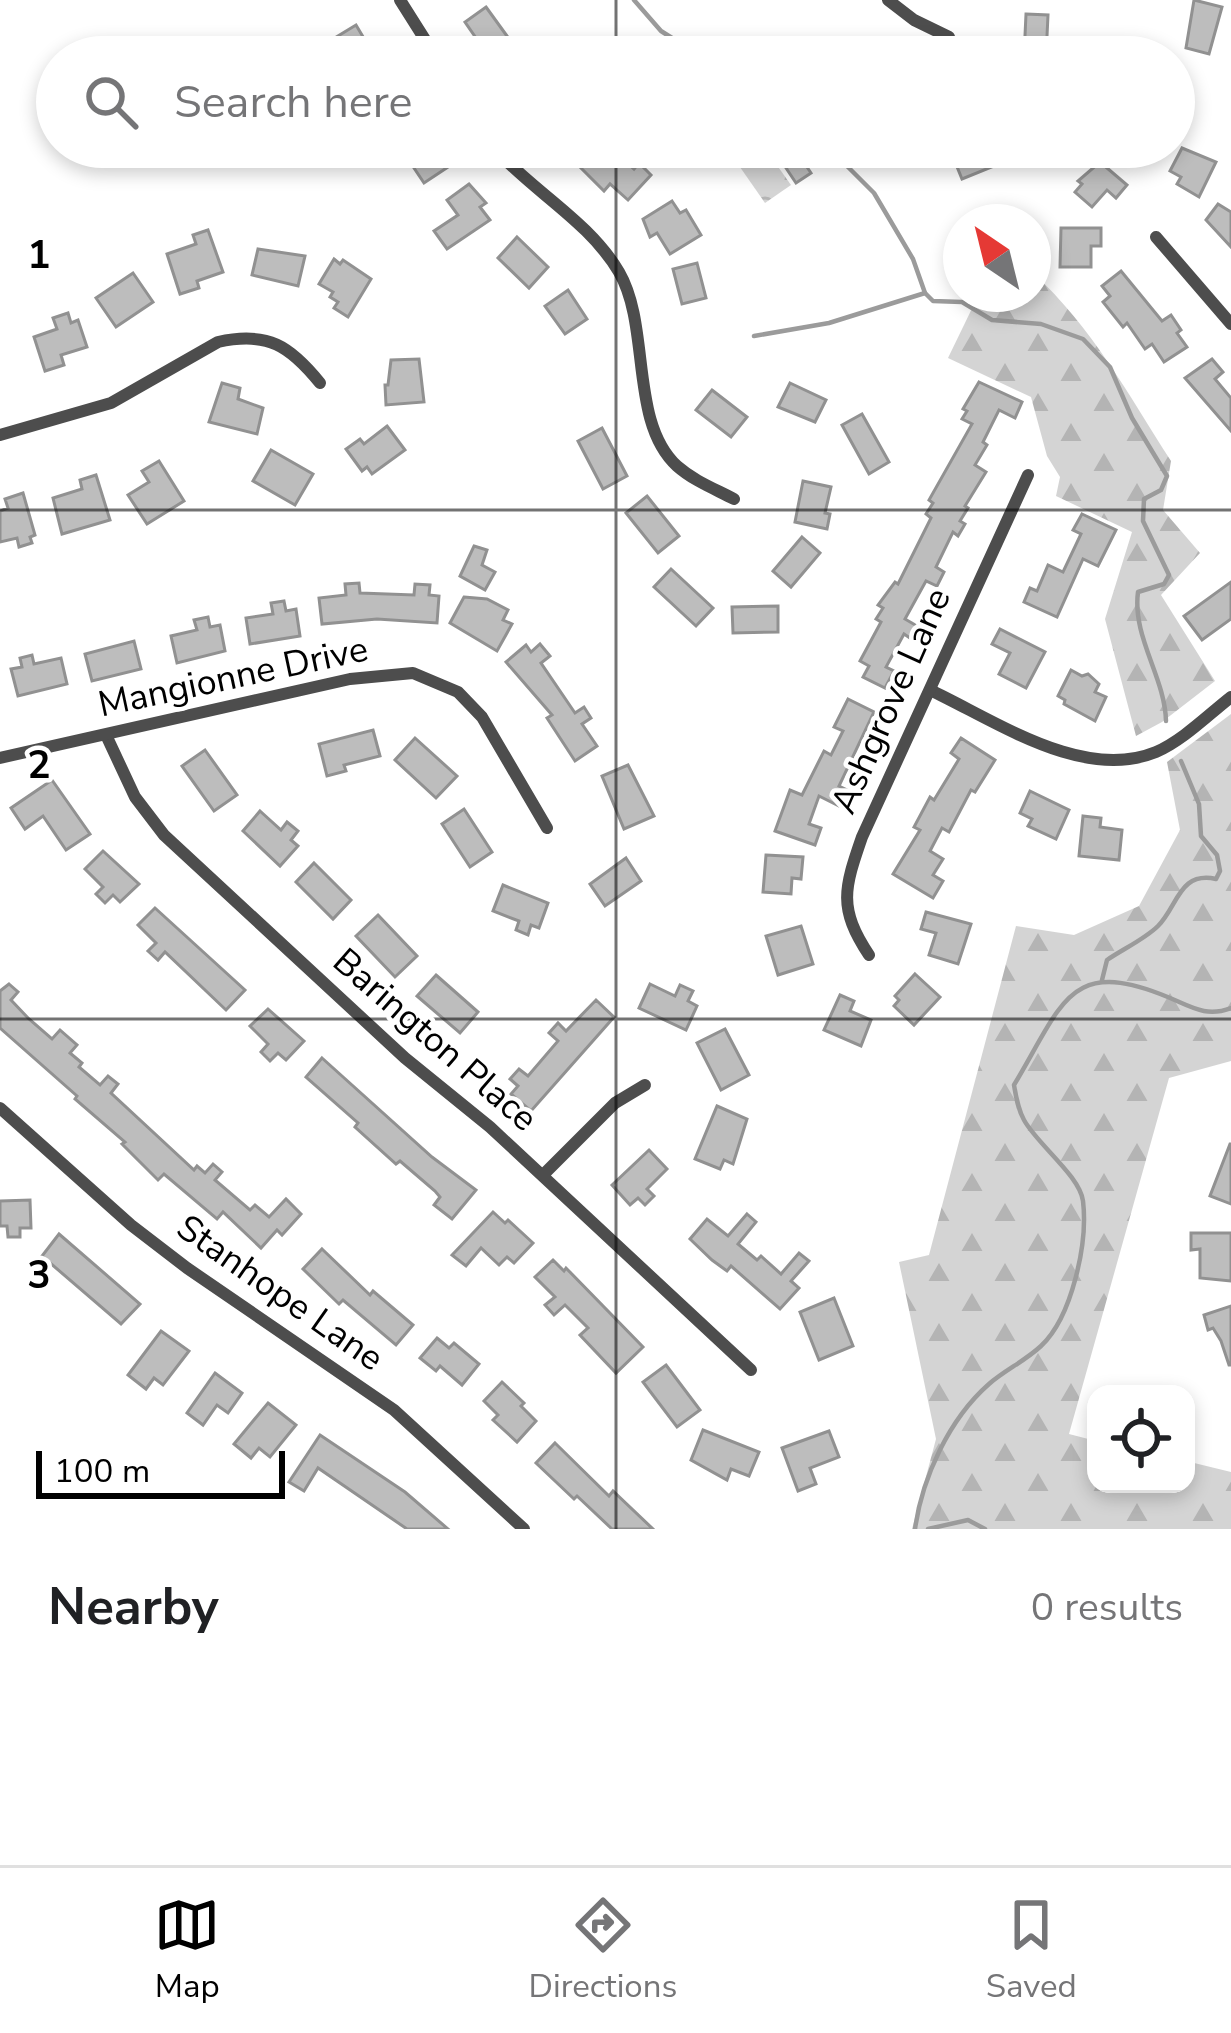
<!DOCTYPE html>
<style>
:root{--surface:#fff;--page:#f2f2f2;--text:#202124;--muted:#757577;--line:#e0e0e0;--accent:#000}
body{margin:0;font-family:"Nunito Sans",sans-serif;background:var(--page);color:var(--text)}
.controls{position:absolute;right:36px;bottom:36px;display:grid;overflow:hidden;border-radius:24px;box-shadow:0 6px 18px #0003}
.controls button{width:108px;height:108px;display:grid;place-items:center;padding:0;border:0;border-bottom:3px solid var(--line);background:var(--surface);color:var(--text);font:60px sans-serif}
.compass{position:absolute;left:943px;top:204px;width:108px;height:108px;border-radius:50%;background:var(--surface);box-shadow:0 6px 18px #0003;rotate:325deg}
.scale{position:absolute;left:36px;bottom:30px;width:249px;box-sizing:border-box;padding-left:12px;border:6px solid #000;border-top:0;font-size:33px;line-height:42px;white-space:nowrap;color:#000;-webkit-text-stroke:9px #fff;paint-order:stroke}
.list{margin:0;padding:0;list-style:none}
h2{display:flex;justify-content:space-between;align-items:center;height:156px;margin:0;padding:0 48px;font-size:51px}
h2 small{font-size:39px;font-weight:400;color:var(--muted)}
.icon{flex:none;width:66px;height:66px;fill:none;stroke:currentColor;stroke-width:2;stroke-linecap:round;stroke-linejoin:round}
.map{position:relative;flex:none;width:1231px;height:1529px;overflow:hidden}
.search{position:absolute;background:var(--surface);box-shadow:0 6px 18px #0003;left:36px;right:36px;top:36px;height:132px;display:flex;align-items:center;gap:30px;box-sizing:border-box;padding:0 42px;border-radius:66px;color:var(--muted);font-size:45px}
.sheet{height:336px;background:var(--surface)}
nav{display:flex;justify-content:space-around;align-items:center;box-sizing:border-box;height:168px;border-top:3px solid var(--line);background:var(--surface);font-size:33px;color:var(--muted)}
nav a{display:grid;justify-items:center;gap:6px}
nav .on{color:var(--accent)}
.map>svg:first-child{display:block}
.forest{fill:url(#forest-firs)}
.park{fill:url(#park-crowns)}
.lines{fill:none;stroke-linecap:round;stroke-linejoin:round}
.stream{stroke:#9b9b9b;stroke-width:4.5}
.building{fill:#bdbdbd;stroke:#919191;stroke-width:3}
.street{stroke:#4d4d4d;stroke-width:12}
.grid{fill:none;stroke:#000;stroke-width:3;stroke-opacity:0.55}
.labels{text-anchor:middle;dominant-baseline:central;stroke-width:9;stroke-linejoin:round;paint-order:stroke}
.street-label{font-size:36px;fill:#000;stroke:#fff}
.grid-label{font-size:39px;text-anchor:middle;font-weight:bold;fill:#000;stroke:#fff;stroke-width:9;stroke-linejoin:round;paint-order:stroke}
</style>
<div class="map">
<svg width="1231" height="1529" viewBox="0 0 1231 1529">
<defs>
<pattern id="forest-firs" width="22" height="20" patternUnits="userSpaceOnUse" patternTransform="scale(3)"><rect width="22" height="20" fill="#d4d4d4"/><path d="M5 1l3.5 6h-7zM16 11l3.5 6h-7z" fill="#b4b4b4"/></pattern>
<pattern id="park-crowns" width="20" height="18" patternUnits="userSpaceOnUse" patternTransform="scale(3)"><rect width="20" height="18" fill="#d4d4d4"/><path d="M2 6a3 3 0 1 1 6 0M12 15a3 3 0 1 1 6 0" fill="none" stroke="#b4b4b4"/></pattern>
</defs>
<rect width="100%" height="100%" fill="#fff"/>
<!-- forest -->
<g class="forest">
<path d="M1033,273C1092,327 1128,394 1171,461L1163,510L1200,553L1161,595L1215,681L1162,722L1136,736L1105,619L1132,532L1056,496L1060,477L1047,456L1031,397L948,358L979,294H1033Z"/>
<path d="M1231,714V1061L1169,1078L1069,1434L1096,1441V1484H1186V1461L1231,1472V1529H912L936,1439L899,1262L929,1255L1016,926L1074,935L1139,906L1180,830L1167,762Z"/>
</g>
<!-- park -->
<path class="park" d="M726,147H764L791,185L765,203Z"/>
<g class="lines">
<!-- stream -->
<g class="stream">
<path d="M634,0L661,31L702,57"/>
<path d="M828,147L874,193L913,259L925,293L933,301L962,302L992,320L1041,324L1083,339L1110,367L1132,418L1167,476L1161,490L1144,499L1143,521L1169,575L1164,584L1138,592C1132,637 1165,677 1166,721"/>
<path d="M754,336L829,323L925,293"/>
<path d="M1102,980L1107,960C1123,949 1145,939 1158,926C1178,906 1179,871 1216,879L1220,871L1217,855L1201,836L1199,804L1181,761"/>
<path d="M915,1529C922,1478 949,1419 989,1384C1005,1370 1025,1361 1041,1346C1072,1317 1088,1243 1083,1201C1080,1176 1037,1144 1024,1120C1018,1109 1016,1097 1014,1085C1064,1002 1069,953 1177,1001C1197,1010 1210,1016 1231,1008"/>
<path d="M928,1529L968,1520L985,1529"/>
</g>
</g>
<!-- building -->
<g class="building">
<path d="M1194,0L1222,7L1209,54L1186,48Z"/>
<path d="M486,7L507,36L485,51L465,22Z"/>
<path d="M1026,14L1048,15L1046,57H1024Z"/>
<path d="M356,25L375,57H344L333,39Z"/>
<path d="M400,147H447L457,161L424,183Z"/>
<path d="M560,147H610L634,169L639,163L651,175L628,200L610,184L604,191Z"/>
<path d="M949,147H998L1004,162L962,179Z"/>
<path d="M1182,148L1216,162L1199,197L1177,184L1181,177L1170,171Z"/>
<path d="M801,158L811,173L796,183L786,168Z"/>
<path d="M1100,162L1127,185L1116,198L1107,190L1092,207L1075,192L1082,184L1078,181Z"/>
<path d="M469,184L486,203L480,207L490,220L447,249L434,231L458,215L447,200Z"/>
<path d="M672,201L680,213L686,210L701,235L670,254L657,233L650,237L643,219Z"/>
<path d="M1218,204L1231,212V247L1206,220Z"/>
<path d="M1061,228H1101V246H1091V267H1060Z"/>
<path d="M208,230L223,272L197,281L199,288L180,294L167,254L196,244L193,235Z"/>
<path d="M517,237L548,267L529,288L498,258Z"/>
<path d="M258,249L305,256L298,286L252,275Z"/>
<path d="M334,259L340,264L343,260L371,279L348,317L334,308L338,302L330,297L333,292L319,284Z"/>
<path d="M697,263L706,298L682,304L673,269Z"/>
<path d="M1121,271L1162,321L1171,315L1181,330L1177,333L1187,347L1164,362L1152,344L1145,349L1127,323L1123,327L1103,302L1110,296L1102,286Z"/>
<path d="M133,273L153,302L116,327L96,298Z"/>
<path d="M568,290L587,319L565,334L545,306Z"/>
<path d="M68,313L71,323L78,320L87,347L61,355L64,365L45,371L34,337L57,329L53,318Z"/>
<path d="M419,359L424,402L386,405L385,385H388L391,360Z"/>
<path d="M1212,359L1223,372L1215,379L1231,398V431L1185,378Z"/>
<path d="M979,382L1022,402L1015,418L999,410L983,442L987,445L975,465L986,472L965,506L968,508L960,521L965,524L958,536L953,532L936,567L944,572L937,586L926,581L905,619L917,626L910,638L904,634L886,667L894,671L885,688L863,677L869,666L860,661L881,622L876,619L883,608L878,605L895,582L898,584L931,518L926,514L933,503L929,500L972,424L962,419L967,411L963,409Z"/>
<path d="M222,383L240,388L238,399L263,408L257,434L209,422Z"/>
<path d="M790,383L826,400L815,422L778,407Z"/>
<path d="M712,390L747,417L731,437L696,410Z"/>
<path d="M862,414L889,462L869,474L842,425Z"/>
<path d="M387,426L405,450L372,474L367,467L362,471L346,449L360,439L364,444Z"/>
<path d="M602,428L627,476L603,489L578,441Z"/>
<path d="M271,450L313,474L295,505L253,481Z"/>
<path d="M159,461L184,501L147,524L128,495L149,482L142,471Z"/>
<path d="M96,475L110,520L62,534L53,498L82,489L80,480Z"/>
<path d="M803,481L831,487L825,513L830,514L827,529L795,522Z"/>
<path d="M23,493L35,535L30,537L32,543L19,547L17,538L0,542V511L8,508L5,499Z"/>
<path d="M647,496L679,536L658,553L626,513Z"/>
<path d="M1082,514L1116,530L1098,566L1083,559L1057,617L1024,602L1030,588L1037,591L1048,565L1063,572L1081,534L1073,530Z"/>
<path d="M802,537L820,553L791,587L773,571Z"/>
<path d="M474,546L487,550L482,565L495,572L485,590L460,576Z"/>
<path d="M671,569L713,608L696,626L654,587Z"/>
<path d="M1231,582V619L1202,640L1184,616Z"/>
<path d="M359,583L360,593L414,595L415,584L430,585L429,595L439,596L437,623L377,619L322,624L319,598L346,595L345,584Z"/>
<path d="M464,597L487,599L508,610L503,620L512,624L497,651L450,623Z"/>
<path d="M284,601L286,611L296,609L300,636L250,644L246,618L273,614L271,603Z"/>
<path d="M778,606V632L733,633L732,607Z"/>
<path d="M208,617L210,627L220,625L225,651L177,663L171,636L197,630L194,620Z"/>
<path d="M1000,629L1045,652L1026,688L999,674L1010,653L992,644Z"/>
<path d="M134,641L141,669L92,681L85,654Z"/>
<path d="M540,644L550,656L541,663L575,713L584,707L591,718L582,724L597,746L575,761L547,718L552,715L506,662L526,645L531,652Z"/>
<path d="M32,655L34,664L61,658L67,684L18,696L11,669L22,667L20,658Z"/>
<path d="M1071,670L1082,676L1088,674L1099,684L1095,692L1106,697L1095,721L1064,704L1065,700L1058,696Z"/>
<path d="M848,699L874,712L839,786L847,790L839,806L819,796L809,824L821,828L815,845L775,831L790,790L802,795L824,751L831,755L843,731L834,727Z"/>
<path d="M373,730L380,756L344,765L346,771L327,776L319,744Z"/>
<path d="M415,738L457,776L436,798L395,760Z"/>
<path d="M961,738L995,760L975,792L971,790L949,832L942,828L930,851L943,859L933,875L943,881L933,898L893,874L920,830L914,827L930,797L934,800L959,759L951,753Z"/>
<path d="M205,750L237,795L214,811L182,766Z"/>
<path d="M628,765L654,816L624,829L602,776Z"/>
<path d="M52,780L90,834L66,850L43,816L25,829L11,808Z"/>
<path d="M1030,791L1069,810L1056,839L1028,826L1032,819L1020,813Z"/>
<path d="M464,809L492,852L470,867L442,824Z"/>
<path d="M260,811L281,830L287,822L298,831L291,840L298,846L280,866L243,831Z"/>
<path d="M1083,816L1101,818L1100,827L1122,830L1119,860L1079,856Z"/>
<path d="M103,851L139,884L120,902L113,895L105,903L96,894L103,887L85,869Z"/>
<path d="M766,855L803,857L801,879L792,878L791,894L763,892Z"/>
<path d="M626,858L641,881L605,906L590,884Z"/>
<path d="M314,863L351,900L333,919L296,882Z"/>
<path d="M503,885L548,903L539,928L531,925L528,935L516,930L519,921L493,911Z"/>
<path d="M155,908L245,990L226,1010L165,952L158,960L148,951L156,943L138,925Z"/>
<path d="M926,912L971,924L958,964L929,955L936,933L921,929Z"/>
<path d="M378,915L417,956L395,977L356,936Z"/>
<path d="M801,926L813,964L778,975L766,936Z"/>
<path d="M915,974L940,997L914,1025L894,1006L899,1000L895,996Z"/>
<path d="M436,975L478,1012L460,1033L417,996Z"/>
<path d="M9,984L18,992L11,1000L29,1019L52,1039L60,1030L77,1045L70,1053L82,1063L79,1067L100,1085L108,1076L118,1084L111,1093L194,1170L197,1166L205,1173L213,1164L222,1172L215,1180L250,1210L255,1205L269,1217L286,1199L301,1214L282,1235L277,1230L261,1248L223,1212L217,1219L164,1174L158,1180L122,1144L125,1142L75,1099L77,1096L0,1028V991Z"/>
<path d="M650,984L675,996L680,985L693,991L688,1001L697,1006L686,1030L639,1008Z"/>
<path d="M840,995L854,1001L850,1011L871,1020L861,1046L824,1030Z"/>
<path d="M596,1000L614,1017L531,1111L511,1094L518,1086L510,1079L519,1069L528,1076L558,1041L549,1033L558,1023L566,1031Z"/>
<path d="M268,1009L304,1041L286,1060L278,1053L270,1061L261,1052L268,1044L250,1026Z"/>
<path d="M725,1029L749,1075L721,1090L697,1043Z"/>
<path d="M322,1058L432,1157L476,1190L452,1219L434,1205L440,1197L435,1191L400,1161L396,1164L355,1127L358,1123L306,1077Z"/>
<path d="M717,1106L747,1119L733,1164L724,1160L720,1169L695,1159Z"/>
<path d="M1230,1144H1231V1204L1210,1196Z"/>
<path d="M649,1150L667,1169L647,1189L654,1196L645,1205L638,1198L630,1205L612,1185Z"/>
<path d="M30,1200L31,1228H20V1237H8L7,1226H0V1201Z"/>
<path d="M493,1212L505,1223L508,1220L533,1243L514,1263L507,1257L499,1265L481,1248L466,1266L452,1255Z"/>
<path d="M747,1214L756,1222L738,1244L757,1260L761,1256L781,1274L799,1253L809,1261L791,1281L799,1288L780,1309L731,1266L727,1271L712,1260L690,1239L707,1219L728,1236Z"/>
<path d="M1191,1233H1231V1281L1200,1278V1249L1191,1250Z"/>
<path d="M59,1234L140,1304L121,1324L42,1256Z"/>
<path d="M322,1249L370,1295L373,1291L413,1325L396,1345L343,1300L339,1304L303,1269Z"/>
<path d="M553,1260L564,1271L566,1268L643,1347L616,1373L580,1335L588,1328L565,1305L554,1315L545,1305L555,1297L535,1277Z"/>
<path d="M834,1298L853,1346L819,1360L800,1312Z"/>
<path d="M1231,1306V1365H1229L1221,1341L1213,1328L1208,1330L1204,1315Z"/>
<path d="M161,1331L189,1351L163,1385L154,1378L146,1389L128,1375Z"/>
<path d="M437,1338L449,1348L454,1343L479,1364L462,1385L440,1366L436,1371L420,1358Z"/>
<path d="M666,1365L700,1410L677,1427L643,1382Z"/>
<path d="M215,1373L242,1393L228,1413L217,1405L203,1425L187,1413Z"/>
<path d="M502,1382L524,1403L521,1406L536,1421L517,1442L493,1420L498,1415L484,1401Z"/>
<path d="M268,1403L296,1425L270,1457L259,1448L251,1458L234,1444Z"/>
<path d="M703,1430L759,1452L749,1476L731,1469L727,1480L691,1460Z"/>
<path d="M829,1431L839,1457L810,1468L816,1484L798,1491L782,1448Z"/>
<path d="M320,1435L405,1492L448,1529H407L318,1468L304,1491L289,1482Z"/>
<path d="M555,1443L609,1496L613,1491L653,1529H612L577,1496L574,1499L536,1463Z"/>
</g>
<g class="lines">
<!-- street -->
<g class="street">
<path d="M400,0L436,57"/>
<path d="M888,0L914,20L949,37"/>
<path d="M493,147C532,191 589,221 619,272C651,327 629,422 677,466C694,481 715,489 734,499"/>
<path d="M1156,237L1231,324"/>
<path d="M0,435L111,403L218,342C268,331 290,346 320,383"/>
<path d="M930,690C996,721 1083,782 1156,752C1182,741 1208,715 1231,697"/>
<path d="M106,735L135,797L164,835L405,1058L490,1127L751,1370"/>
<path d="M0,758L350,679L413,673L458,692L482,717L547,828"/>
<path d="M869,955C838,908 844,889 862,837L1028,475"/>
<path d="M0,1108L131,1225L187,1268L394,1410L524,1529"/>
<path d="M543,1175L615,1103L645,1085"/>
</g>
</g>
<!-- grid -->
<path class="grid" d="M616,0V57M616,147V1529M0,510H1231M0,1019H1231"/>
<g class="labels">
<!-- street labels -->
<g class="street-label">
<text transform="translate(233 677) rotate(-12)">Mangionne Drive</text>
<text transform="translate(891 701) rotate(-66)">Ashgrove Lane</text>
<text transform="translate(435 1040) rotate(41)">Barington Place</text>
<text transform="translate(280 1293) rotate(35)">Stanhope Lane</text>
</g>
</g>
<g class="grid-label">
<text x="39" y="268">1</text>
<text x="39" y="778">2</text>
<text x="39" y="1288">3</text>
</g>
</svg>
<div class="controls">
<button><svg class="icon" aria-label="locate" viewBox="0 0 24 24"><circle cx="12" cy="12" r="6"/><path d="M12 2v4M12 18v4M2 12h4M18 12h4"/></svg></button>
</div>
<svg class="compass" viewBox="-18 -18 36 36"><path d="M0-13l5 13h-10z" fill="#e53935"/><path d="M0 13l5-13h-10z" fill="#757577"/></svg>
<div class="scale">100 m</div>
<div class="search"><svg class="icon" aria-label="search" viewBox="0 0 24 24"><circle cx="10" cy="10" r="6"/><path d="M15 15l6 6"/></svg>Search here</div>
</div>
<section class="sheet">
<h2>Nearby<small>0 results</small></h2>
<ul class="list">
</ul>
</section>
<nav>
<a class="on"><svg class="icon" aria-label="map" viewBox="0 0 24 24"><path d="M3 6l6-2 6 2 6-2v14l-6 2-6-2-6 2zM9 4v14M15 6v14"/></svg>Map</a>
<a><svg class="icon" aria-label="directions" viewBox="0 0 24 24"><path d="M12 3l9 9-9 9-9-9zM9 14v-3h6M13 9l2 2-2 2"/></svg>Directions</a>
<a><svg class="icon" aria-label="saved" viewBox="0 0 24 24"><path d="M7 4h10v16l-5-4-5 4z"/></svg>Saved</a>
</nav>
